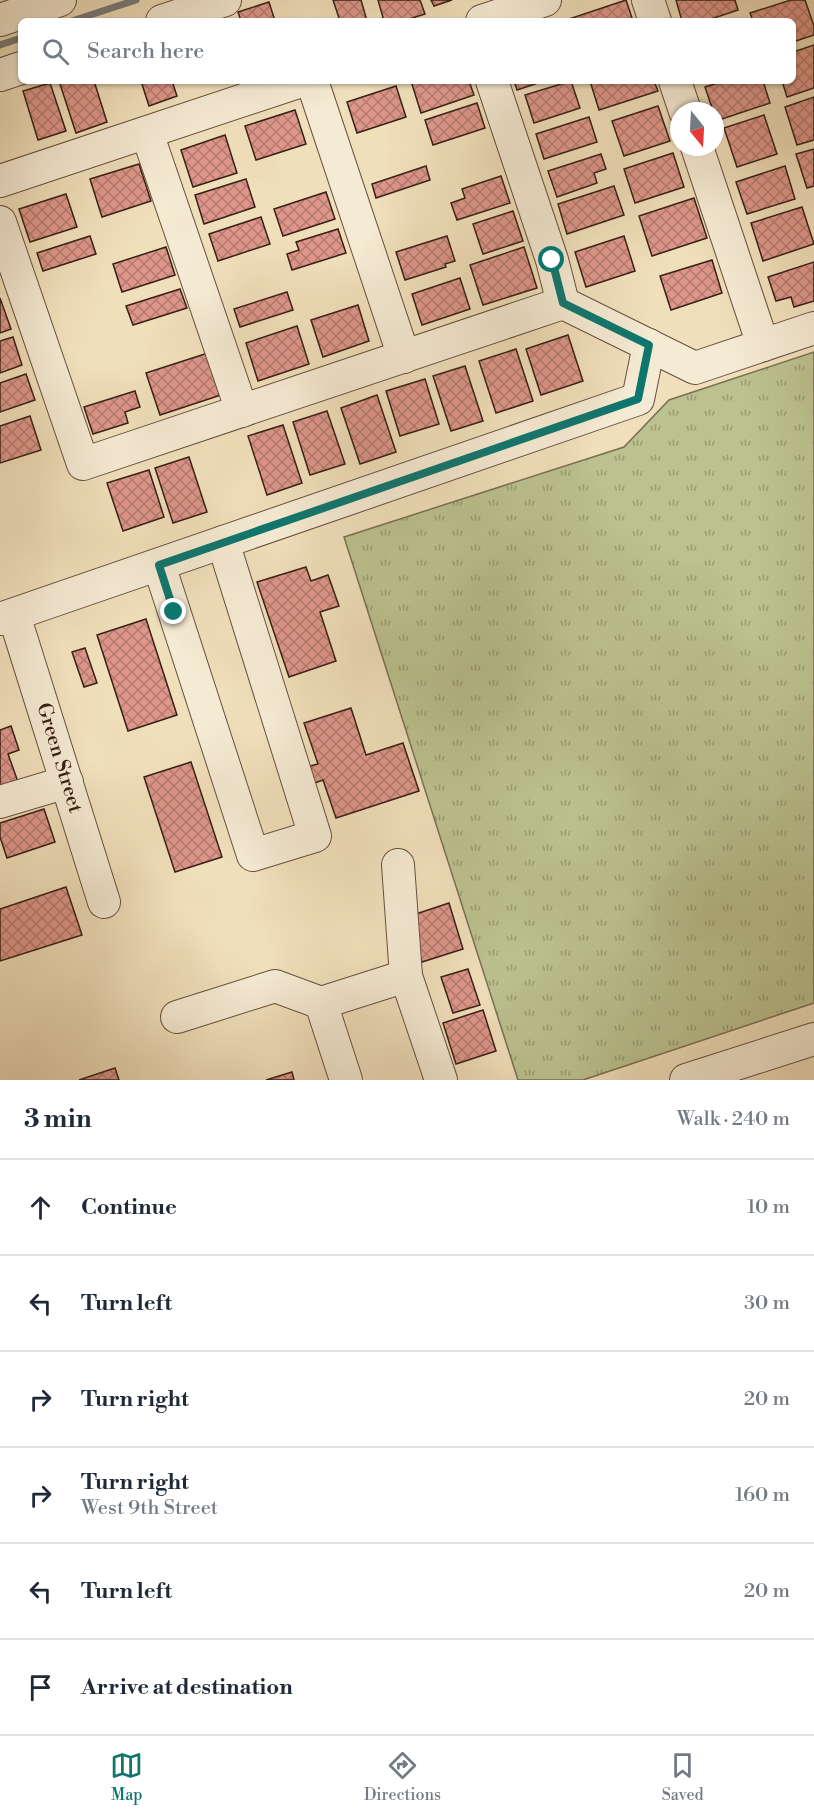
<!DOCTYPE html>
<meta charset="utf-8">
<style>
:root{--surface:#fff;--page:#f2f2f3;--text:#1f2937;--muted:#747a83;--line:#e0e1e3;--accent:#0f766e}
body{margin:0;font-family:"Libre Bodoni",serif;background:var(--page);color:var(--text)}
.compass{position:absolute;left:670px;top:102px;width:54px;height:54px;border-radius:50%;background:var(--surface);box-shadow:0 2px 4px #0004;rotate:162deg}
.stop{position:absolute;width:18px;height:18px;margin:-14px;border:4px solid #0f766e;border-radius:50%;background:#fff}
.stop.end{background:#0f766e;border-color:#fff;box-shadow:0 2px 6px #0008}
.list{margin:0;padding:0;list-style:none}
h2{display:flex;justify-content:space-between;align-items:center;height:78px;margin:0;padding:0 24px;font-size:26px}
h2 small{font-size:20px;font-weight:400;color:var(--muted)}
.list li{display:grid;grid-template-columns:39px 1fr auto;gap:18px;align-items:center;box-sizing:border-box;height:96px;padding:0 24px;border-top:2px solid var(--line)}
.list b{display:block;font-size:22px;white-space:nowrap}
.list p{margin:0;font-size:20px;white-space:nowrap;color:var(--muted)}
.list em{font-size:20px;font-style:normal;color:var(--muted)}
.icon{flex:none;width:33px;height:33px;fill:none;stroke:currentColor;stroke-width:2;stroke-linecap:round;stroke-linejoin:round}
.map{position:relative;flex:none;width:814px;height:1080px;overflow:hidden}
.search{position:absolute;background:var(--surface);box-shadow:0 2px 4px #0004;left:18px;right:18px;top:18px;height:66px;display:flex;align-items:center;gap:15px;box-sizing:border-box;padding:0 21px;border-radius:9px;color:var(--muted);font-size:22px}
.sheet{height:654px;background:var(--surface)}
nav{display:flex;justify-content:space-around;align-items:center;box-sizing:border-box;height:84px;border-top:2px solid var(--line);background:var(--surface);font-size:16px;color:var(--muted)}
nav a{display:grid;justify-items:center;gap:3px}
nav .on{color:var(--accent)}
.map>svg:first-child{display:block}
.grass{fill:url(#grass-tufts);stroke:#797052;stroke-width:1.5}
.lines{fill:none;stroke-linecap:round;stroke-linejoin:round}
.stream{stroke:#777c79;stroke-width:7}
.building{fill:url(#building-cross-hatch);stroke:#372014;stroke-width:1.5}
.minor-casing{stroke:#65503e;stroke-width:34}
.minor{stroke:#f5ead3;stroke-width:32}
.route{stroke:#0f766e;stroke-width:8}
.labels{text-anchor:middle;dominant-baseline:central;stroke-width:5;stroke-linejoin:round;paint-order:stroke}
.street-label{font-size:20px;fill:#372014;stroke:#f5ead3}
</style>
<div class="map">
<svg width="814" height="1080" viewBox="0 0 814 1080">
<defs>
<pattern id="grass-tufts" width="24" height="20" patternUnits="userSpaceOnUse" patternTransform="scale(1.5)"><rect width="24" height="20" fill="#bbc18f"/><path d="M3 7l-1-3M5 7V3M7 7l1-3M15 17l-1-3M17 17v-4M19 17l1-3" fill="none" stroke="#999c74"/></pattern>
<pattern id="building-cross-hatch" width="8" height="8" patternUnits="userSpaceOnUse" patternTransform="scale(1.5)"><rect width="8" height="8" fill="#dd9689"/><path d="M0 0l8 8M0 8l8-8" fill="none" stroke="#b47a6f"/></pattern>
</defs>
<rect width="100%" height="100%" fill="#f0dfbb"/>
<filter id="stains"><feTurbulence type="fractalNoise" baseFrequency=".00333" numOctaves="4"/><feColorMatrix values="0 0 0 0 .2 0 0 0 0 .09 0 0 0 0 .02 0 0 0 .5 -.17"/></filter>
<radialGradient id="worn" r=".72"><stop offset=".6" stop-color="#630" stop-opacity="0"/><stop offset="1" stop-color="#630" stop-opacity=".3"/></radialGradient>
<!-- grass -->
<path class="grass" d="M814,352V1003L583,1080H518L344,537L624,447L669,400Z"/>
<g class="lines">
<!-- stream -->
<g class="stream">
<path d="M72,21L136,0"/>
<path d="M0,45L21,38"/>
</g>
</g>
<!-- building -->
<g class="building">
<path d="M333,0H361L367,21H340Z"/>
<path d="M378,0H420L425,14L403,21H384Z"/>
<path d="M431,0H452L434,6Z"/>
<path d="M626,0L633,21H569V19Z"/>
<path d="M676,0H735L738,10L705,21H682Z"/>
<path d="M791,0H805L814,26V35L793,42V21H753L750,13Z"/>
<path d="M269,2L275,21H241L238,12Z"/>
<path d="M814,45V88L787,97L782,81H793V52Z"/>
<path d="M59,81H94L107,122L76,133Z"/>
<path d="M141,81H172L177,96L149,106Z"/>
<path d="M411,81H469L474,95L421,113Z"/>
<path d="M514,81H544L517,90Z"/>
<path d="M571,81L580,108L534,123L525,95Z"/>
<path d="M590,81H654L658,91L599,110Z"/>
<path d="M724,81H763L770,103L716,121L715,111H713L705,87Z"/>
<path d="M50,83L66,131L38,140L23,91Z"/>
<path d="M396,86L406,117L357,133L347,102Z"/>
<path d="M814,97V140L797,145L785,107Z"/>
<path d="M477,103L485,128L433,145L425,120Z"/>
<path d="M658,106L670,141L624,156L612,121Z"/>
<path d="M295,110L306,144L256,160L245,126Z"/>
<path d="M764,115L777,154L737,167L724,128Z"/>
<path d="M589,117L597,142L544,159L536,134Z"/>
<path d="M225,135L237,173L193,187L181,150Z"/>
<path d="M814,149V186L807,188L796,154Z"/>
<path d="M673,153L684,187L635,203L624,169Z"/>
<path d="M601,154L606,169L594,173L597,183L557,197L548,171Z"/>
<path d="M139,164L151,201L102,217L90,179Z"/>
<path d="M426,166L430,180L376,198L372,184Z"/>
<path d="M785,166L795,199L747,214L736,182Z"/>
<path d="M501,176L510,203L457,220L451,203L465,198L462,189Z"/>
<path d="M246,179L255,207L204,224L195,195Z"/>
<path d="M614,186L624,215L567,234L558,204Z"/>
<path d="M326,192L335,219L283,236L274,209Z"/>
<path d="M66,194L77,227L30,242L19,209Z"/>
<path d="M694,198L707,238L652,256L639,216Z"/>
<path d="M802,207L814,244L763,261L751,223Z"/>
<path d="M513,211L523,241L483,254L473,224Z"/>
<path d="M261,217L270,244L218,261L209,234Z"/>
<path d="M338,229L346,253L292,270L287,254L299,250L296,242Z"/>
<path d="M90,236L96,254L43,271L37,253Z"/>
<path d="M447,236L455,261L445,264L446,267L405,280L396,252Z"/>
<path d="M624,236L635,271L586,287L575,252Z"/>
<path d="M166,247L175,275L122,292L113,264Z"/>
<path d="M524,247L537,288L483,305L470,265Z"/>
<path d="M712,260L722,293L671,310L660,276Z"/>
<path d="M814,262V301L794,307L791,297L776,301L768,277Z"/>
<path d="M460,278L470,309L422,325L412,294Z"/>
<path d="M180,289L187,308L133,325L126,306Z"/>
<path d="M287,292L293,310L240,327L234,309Z"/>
<path d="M0,298L11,329L0,333Z"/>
<path d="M358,305L369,341L323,357L311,320Z"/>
<path d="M297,326L309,364L258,381L246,343Z"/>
<path d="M568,335L583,381L541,395L526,349Z"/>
<path d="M13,337L22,365L0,373V341Z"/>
<path d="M516,349L533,401L496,413L479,361Z"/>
<path d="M208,353L221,395L160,415L146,373Z"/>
<path d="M465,366L483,421L451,431L433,376Z"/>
<path d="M26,374L35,400L0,412V383Z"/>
<path d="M425,379L439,424L400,436L386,391Z"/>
<path d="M135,391L140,407L125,412L128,423L93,434L84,407Z"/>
<path d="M377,395L396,452L360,464L341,408Z"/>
<path d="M327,411L345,464L310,475L293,422Z"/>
<path d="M30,416L41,450L0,463V426Z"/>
<path d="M283,425L302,483L267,495L248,436Z"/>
<path d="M189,457L207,512L173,523L155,468Z"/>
<path d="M149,470L164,517L123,531L107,483Z"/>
<path d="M306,567L311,581L328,575L339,606L320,612L336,661L289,677L257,582Z"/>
<path d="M146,619L177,715L128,731L97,635Z"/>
<path d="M85,648L97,683L84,687L72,652Z"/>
<path d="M351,708L366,755L403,743L419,791L336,818L323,780L312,784L306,767L318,764L304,723Z"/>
<path d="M11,726L19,750L8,754L18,782L0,788V730Z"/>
<path d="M191,762L222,857L175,872L144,777Z"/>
<path d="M44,809L55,842L7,858L0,837V823Z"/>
<path d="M66,887L82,935L0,961V909Z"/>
<path d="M449,903L463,949L422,962L407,917Z"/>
<path d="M468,969L480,1005L453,1013L441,977Z"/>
<path d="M483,1010L496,1051L456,1064L443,1023Z"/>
<path d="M115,1068L119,1080H79Z"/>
<path d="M292,1072L294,1080H266Z"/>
</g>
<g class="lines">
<!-- minor casing -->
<g class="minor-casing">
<g id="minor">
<path d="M648,0L655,21"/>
<path d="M0,20L60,0"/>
<path d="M162,21L225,0"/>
<path d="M482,21L545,0"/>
<path d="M0,75L21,68"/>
<path d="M312,81L404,357"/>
<path d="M492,81L552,260L563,303"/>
<path d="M675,81L685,111"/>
<path d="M147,133L242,411"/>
<path d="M697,147L763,345"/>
<path d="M0,181L301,81"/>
<path d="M0,222L83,464L563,303L695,368L814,328"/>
<path d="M159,565L253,855L315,836L223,542"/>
<path d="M14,615L104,902"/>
<path d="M0,619L638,399L649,345"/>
<path d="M0,802L67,782"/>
<path d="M398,865L406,976"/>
<path d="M321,1003L346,1080"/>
<path d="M177,1017L275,986L321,1003L406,976L441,1080"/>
<path d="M686,1080L814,1039"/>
</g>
</g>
<!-- minor -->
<use href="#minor" class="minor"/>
</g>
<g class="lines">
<!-- route -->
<path class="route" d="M174,612L159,565L638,399L649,345L563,303L552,260"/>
</g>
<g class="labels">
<!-- street labels -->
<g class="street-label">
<text transform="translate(59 758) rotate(73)">Green Street</text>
</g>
</g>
<rect width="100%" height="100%" filter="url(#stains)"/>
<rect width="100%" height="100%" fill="url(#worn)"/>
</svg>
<svg class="compass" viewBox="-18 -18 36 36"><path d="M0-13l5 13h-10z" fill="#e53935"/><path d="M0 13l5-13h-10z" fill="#747a83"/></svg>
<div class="stop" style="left:552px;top:260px"></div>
<div class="stop end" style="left:174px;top:612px"></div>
<div class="search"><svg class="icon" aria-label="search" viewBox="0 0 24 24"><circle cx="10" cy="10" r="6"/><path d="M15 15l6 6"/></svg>Search here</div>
</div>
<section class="sheet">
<h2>3 min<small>Walk · 240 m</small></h2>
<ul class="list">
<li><svg class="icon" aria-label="ahead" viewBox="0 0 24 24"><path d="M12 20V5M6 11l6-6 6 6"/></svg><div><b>Continue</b></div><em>10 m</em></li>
<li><svg class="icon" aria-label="left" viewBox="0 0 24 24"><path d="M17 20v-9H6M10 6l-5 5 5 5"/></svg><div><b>Turn left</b></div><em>30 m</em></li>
<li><svg class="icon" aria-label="right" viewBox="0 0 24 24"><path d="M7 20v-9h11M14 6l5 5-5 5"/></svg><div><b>Turn right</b></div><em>20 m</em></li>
<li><svg class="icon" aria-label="right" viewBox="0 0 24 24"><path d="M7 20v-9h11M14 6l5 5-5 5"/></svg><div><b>Turn right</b><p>West 9th Street</p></div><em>160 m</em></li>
<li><svg class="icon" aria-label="left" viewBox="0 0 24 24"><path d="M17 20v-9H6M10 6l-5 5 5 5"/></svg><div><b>Turn left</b></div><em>20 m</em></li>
<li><svg class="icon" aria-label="arrive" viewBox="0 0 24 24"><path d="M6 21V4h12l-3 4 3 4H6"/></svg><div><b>Arrive at destination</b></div></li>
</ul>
</section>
<nav>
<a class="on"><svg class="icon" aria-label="map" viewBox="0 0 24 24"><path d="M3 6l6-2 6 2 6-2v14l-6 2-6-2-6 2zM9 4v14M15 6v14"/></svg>Map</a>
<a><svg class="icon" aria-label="directions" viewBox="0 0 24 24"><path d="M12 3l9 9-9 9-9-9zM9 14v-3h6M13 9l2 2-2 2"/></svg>Directions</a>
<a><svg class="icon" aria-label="saved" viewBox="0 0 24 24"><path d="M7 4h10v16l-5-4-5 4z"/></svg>Saved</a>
</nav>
